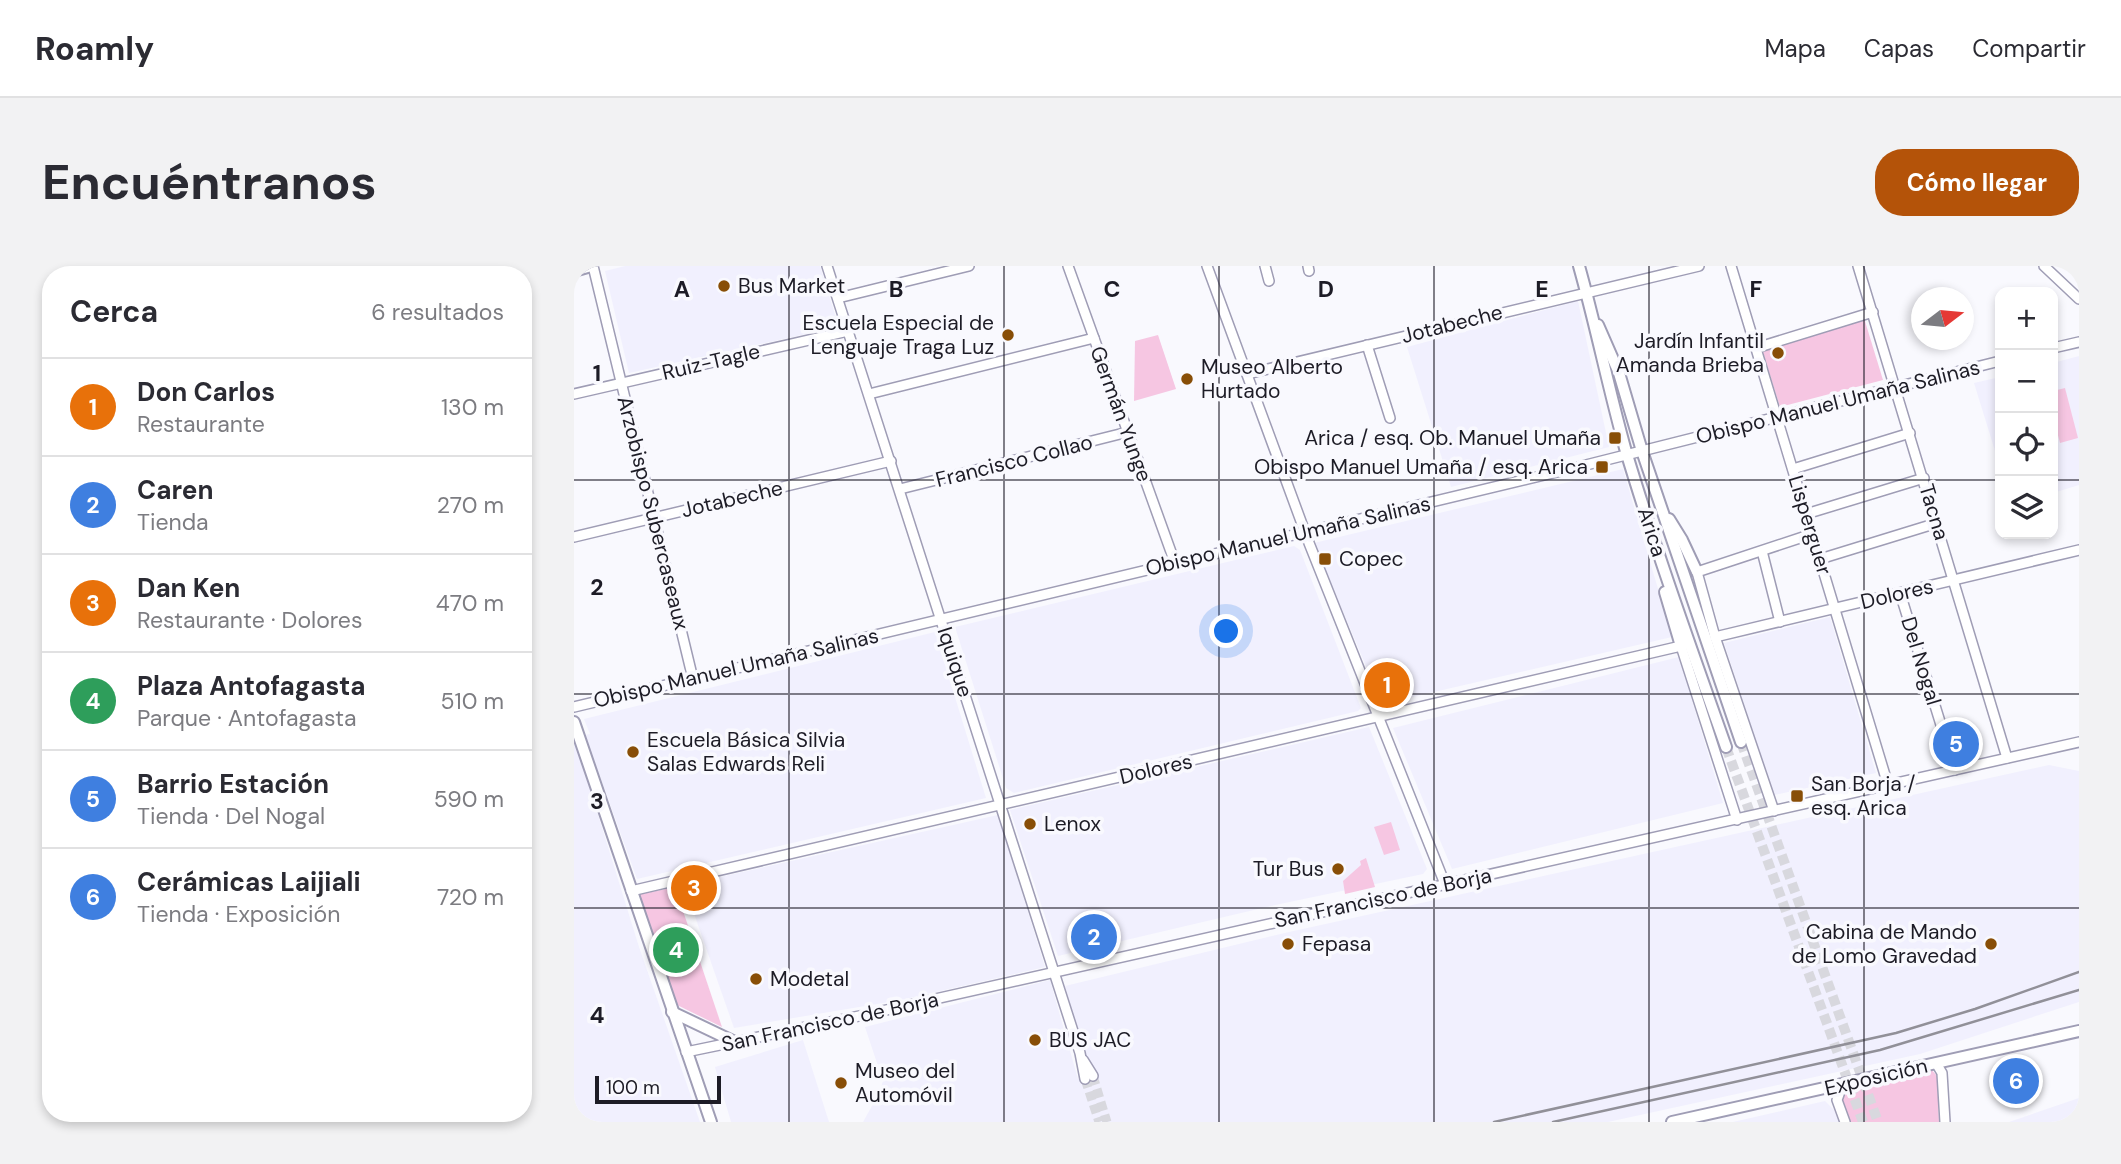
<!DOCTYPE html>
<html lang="es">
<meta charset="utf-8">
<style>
:root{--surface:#fff;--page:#f2f2f3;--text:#2b2b33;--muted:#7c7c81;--line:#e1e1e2;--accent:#b45309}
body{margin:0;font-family:"DM Sans",sans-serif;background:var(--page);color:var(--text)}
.controls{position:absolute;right:21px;top:21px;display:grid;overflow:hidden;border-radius:14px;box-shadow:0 4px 10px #0003}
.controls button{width:63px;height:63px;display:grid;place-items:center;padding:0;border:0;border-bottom:2px solid var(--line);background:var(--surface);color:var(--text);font:35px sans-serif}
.compass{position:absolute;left:1337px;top:21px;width:63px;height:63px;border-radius:50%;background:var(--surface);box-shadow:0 4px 10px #0003;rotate:74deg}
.scale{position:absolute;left:21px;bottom:18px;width:126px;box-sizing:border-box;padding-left:7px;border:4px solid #1d1c26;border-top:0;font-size:19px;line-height:24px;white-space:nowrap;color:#1d1c26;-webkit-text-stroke:5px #f9f9fe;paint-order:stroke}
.you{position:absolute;left:653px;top:366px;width:24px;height:24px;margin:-18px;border:5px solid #fff;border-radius:50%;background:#1a73e8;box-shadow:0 0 0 10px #1a73e833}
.badge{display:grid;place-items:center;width:46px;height:46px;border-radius:50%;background:var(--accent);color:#fff;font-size:23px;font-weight:700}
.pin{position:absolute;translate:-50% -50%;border:4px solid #fff;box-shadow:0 2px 7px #0006}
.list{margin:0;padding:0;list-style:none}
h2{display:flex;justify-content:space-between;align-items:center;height:91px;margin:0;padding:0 28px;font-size:30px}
h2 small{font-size:23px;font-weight:400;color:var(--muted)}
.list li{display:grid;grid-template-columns:46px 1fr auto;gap:21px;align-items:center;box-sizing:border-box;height:98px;padding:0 28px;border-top:2px solid var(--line)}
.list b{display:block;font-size:26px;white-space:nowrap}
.list p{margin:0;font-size:23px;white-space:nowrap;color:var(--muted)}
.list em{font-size:23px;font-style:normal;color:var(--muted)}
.icon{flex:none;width:38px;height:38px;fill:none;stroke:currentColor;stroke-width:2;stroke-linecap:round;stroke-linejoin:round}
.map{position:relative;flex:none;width:1505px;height:856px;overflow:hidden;border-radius:28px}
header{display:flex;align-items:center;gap:42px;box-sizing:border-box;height:98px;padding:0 35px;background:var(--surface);border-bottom:2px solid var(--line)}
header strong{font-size:33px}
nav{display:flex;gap:38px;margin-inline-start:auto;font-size:24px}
.intro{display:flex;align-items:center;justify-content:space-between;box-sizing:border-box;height:168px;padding:0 42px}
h1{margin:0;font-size:49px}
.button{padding:18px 32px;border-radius:28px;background:var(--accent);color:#fff;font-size:24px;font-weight:700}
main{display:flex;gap:42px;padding:0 42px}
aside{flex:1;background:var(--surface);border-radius:28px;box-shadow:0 4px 10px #0003}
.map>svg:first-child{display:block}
.built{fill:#f1f0fe}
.green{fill:#f6c6e2}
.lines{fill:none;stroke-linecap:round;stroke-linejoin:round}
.minor-tunnel{stroke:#d8d8de;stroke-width:9;stroke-dasharray:9 4.5;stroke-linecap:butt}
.major-tunnel{stroke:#d8d8de;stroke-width:10;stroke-dasharray:10 5;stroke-linecap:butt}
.minor-casing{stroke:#9f9db5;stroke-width:12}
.major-casing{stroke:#9f9db5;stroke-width:14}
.minor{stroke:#fff;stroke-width:9}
.major{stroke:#fff;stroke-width:10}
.rail{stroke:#919098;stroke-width:2.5}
.grid{fill:none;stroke:#1d1c26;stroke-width:2;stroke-opacity:0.55}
.poi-dot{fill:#884e07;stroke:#f9f9fe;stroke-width:2.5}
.labels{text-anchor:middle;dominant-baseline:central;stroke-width:7;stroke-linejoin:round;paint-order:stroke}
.poi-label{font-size:21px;fill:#1d1c26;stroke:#f9f9fe;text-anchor:start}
.street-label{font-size:21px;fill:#1d1c26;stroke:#f9f9fe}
.grid-label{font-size:23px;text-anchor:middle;font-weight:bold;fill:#1d1c26;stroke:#f9f9fe;stroke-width:7;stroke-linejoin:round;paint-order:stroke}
</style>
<header>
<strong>Roamly</strong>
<nav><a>Mapa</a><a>Capas</a><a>Compartir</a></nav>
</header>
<div class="intro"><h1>Encuéntranos</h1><a class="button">Cómo llegar</a></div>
<main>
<aside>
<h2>Cerca<small>6 resultados</small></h2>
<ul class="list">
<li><span class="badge" style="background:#e8710a">1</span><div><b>Don Carlos</b><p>Restaurante</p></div><em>130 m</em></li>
<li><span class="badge" style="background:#3f7fe0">2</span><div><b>Caren</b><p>Tienda</p></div><em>270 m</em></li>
<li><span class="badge" style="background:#e8710a">3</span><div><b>Dan Ken</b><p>Restaurante · Dolores</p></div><em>470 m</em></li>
<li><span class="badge" style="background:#2e9e5b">4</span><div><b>Plaza Antofagasta</b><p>Parque · Antofagasta</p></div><em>510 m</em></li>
<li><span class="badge" style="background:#3f7fe0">5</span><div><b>Barrio Estación</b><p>Tienda · Del Nogal</p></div><em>590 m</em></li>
<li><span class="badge" style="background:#3f7fe0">6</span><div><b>Cerámicas Laijiali</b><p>Tienda · Exposición</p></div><em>720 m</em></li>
</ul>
</aside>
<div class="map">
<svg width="1505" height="856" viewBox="0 0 1505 856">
<rect width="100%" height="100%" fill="#f9f9fe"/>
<!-- built -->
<g class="built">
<path d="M51,0H246L263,55L259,62L55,107L31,5Z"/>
<path d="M1004,35L1035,181L877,221L833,81Z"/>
<path d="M1505,90V219L1479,227V97Z"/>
<path d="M1426,111V201L1400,117Z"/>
<path d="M1049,203L1098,371L808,438L740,277Z"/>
<path d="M720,280L726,284L787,442L784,445L440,527L432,522L381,361Z"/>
<path d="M1256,351L1302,507L1200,529L1150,377Z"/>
<path d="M361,366L412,532L63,613L11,469L16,468L10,453Z"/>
<path d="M1105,391L1149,537L878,603L819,462Z"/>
<path d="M795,461L853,603L849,608L706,638L484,690L436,544Z"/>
<path d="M0,471L65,681L126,856H0Z"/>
<path d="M1475,499L1505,505V736L1346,788L1034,856H289L299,838L297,827L306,824L309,815L291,761L476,714L504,813L515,807L491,720L715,666Z"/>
<path d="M424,549L471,701L327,734L160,762L110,619Z"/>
<path d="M229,774L255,856H157L141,801Z"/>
<path d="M1505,832V856H1435Z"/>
<path d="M1251,835L1260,844L1265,856H1159Z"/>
</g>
<!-- green -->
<g class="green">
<path d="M1290,52L1309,114L1206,141L1188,83Z"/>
<path d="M584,69L602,123L560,135L561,75Z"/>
<path d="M1491,122L1504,172L1486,177L1479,150V125Z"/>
<path d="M817,556L826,584L810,589L800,561Z"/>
<path d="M792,592L801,621L771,628L769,615L787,599L786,595Z"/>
<path d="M101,621L148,761L101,738L63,629Z"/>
<path d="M1357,803L1363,810L1365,856H1274L1266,831L1271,822Z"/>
</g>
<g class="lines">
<!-- minor-tunnel -->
<g class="minor-tunnel">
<path d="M519,810L533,856"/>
<path d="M511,813L525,856"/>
</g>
<!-- major-tunnel -->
<g class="major-tunnel">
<path d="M1167,476L1304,856"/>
<path d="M1152,481L1289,856"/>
</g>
<!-- minor casing -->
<g class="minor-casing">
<g id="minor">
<path d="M19,0L119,413"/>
<path d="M253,0L506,787L511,813"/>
<path d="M494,0L601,297"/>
<path d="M633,0L735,277L871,618"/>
<path d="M691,0L695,15"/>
<path d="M734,0L735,5"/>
<path d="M1157,0L1314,519"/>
<path d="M1284,0L1433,492"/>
<path d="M1470,0L1505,33"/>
<path d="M264,32L395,0"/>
<path d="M793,79L816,152"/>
<path d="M1182,82L1299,46"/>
<path d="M1479,82L1505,76"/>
<path d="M673,108L1125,0"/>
<path d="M0,128L274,65"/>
<path d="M295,128L520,72"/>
<path d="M1219,203L1336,167"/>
<path d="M326,223L554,166"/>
<path d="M1232,248L1350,212"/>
<path d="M0,271L317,195"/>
<path d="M1188,285L1206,356"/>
<path d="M1246,293L1363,257"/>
<path d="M1326,327L1381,504"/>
<path d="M1141,371L1505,284"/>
<path d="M0,441L1008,200L1426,95"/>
<path d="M1200,545L1141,371L1123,306L1238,268"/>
<path d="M57,625L1107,380L1163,554"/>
<path d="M112,786L290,749L1505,476"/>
<path d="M509,794L519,810"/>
<path d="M1362,797L1368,807L1371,856"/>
<path d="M1268,820L1263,834L1271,856"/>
</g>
</g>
<!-- major casing -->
<g class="major-casing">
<g id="major">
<path d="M1005,0C1022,60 1034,121 1051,182C1081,282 1117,382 1152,481"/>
<path d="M0,5L17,0"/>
<path d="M1024,59L1045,107L1068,185L1167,476"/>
<path d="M1095,253L1108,274L1123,306"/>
<path d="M1091,326L1107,380"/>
<path d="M0,456L137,856"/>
<path d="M98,746L163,777"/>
<path d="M1098,856L1505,765"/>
</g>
</g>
<!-- minor -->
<use href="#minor" class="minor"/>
<!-- major -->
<use href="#major" class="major"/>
<!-- rail -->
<g class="rail">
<path d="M920,856L1322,767L1401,743L1505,706"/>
<path d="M979,856L1306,784L1505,724"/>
</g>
</g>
<!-- grid -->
<path class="grid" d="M215,0V856M430,0V856M645,0V856M860,0V856M1075,0V856M1290,0V856M0,214H1426M1479,214H1505M0,428H1505M0,642H1505"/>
<!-- markers -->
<g class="poi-dot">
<circle cx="150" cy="20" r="7"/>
<circle cx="434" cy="69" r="7"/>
<circle cx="1204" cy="87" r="7"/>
<circle cx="613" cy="113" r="7"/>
<rect x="1034" y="165" width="14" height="14" rx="3.5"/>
<rect x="1021" y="194" width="14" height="14" rx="3.5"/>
<rect x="744" y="286" width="14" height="14" rx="3.5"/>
<circle cx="59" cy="486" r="7"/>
<rect x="1216" y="523" width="14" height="14" rx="3.5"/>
<circle cx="456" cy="558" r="7"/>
<circle cx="764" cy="603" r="7"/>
<circle cx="714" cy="678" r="7"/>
<circle cx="1417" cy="678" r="7"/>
<circle cx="182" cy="713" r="7"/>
<circle cx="461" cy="774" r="7"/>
<circle cx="267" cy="817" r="7"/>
</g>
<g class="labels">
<!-- poi labels -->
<g class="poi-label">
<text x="164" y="20">Bus Market</text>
<text x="420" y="57" text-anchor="end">Escuela Especial de<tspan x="420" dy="24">Lenguaje Traga Luz</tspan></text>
<text x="1190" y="75" text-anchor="end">Jardín Infantil<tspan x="1190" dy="24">Amanda Brieba</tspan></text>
<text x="627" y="101">Museo Alberto<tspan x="627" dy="24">Hurtado</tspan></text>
<text x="1027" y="172" text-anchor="end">Arica / esq. Ob. Manuel Umaña</text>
<text x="1014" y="201" text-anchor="end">Obispo Manuel Umaña / esq. Arica</text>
<text x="765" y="293">Copec</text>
<text x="73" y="474">Escuela Básica Silvia<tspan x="73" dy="24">Salas Edwards Reli</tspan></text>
<text x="1237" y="518">San Borja /<tspan x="1237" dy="24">esq. Arica</tspan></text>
<text x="470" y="558">Lenox</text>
<text x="750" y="603" text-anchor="end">Tur Bus</text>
<text x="1403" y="666" text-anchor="end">Cabina de Mando<tspan x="1403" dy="24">de Lomo Gravedad</tspan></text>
<text x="728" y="678">Fepasa</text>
<text x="196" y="713">Modetal</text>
<text x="475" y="774">BUS JAC</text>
<text x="281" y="805">Museo del<tspan x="281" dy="24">Automóvil</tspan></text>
</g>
<!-- street labels -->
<g class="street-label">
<text transform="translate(878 58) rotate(-14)">Jotabeche</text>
<text transform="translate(137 96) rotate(-13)">Ruiz-Tagle</text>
<text transform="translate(1264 136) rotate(-14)">Obispo Manuel Umaña Salinas</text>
<text transform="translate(547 148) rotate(70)">Germán Yunge</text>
<text transform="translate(440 195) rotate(-14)">Francisco Collao</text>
<text transform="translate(158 233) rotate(-13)">Jotabeche</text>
<text transform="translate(1360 246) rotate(73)">Tacna</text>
<text transform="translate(79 247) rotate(76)">Arzobispo Subercaseaux</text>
<text transform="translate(1236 259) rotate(73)">Lisperguer</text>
<text transform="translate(1078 266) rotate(72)">Arica</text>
<text transform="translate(714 270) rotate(-13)">Obispo Manuel Umaña Salinas</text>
<text transform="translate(1323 328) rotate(-13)">Dolores</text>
<text transform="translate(1347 395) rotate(73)">Del Nogal</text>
<text transform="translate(381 396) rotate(72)">Iquique</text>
<text transform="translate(162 402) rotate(-13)">Obispo Manuel Umaña Salinas</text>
<text transform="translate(582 503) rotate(-13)">Dolores</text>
<text transform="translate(809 632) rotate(-12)">San Francisco de Borja</text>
<text transform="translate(256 756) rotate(-12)">San Francisco de Borja</text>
<text transform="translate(1302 811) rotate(-13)">Exposición</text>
</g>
</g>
<g class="grid-label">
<text x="108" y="31">A</text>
<text x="322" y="31">B</text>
<text x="538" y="31">C</text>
<text x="752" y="31">D</text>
<text x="968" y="31">E</text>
<text x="1182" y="31">F</text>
<text x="23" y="115">1</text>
<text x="23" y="329">2</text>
<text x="23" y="543">3</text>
<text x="23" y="757">4</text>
</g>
</svg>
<div class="controls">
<button>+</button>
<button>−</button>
<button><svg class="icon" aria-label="locate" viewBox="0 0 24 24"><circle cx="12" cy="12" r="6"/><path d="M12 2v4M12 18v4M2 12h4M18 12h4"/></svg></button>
<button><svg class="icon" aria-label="layers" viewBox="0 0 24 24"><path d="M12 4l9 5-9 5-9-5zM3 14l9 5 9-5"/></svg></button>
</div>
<svg class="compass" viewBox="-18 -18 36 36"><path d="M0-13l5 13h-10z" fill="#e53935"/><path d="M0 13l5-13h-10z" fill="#7c7c81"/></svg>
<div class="scale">100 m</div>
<div class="you"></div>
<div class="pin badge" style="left:813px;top:419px;background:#e8710a">1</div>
<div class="pin badge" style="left:520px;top:671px;background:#3f7fe0">2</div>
<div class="pin badge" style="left:120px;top:622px;background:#e8710a">3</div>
<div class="pin badge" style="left:102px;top:684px;background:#2e9e5b">4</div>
<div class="pin badge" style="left:1382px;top:478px;background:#3f7fe0">5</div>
<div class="pin badge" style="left:1442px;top:815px;background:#3f7fe0">6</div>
</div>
</main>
